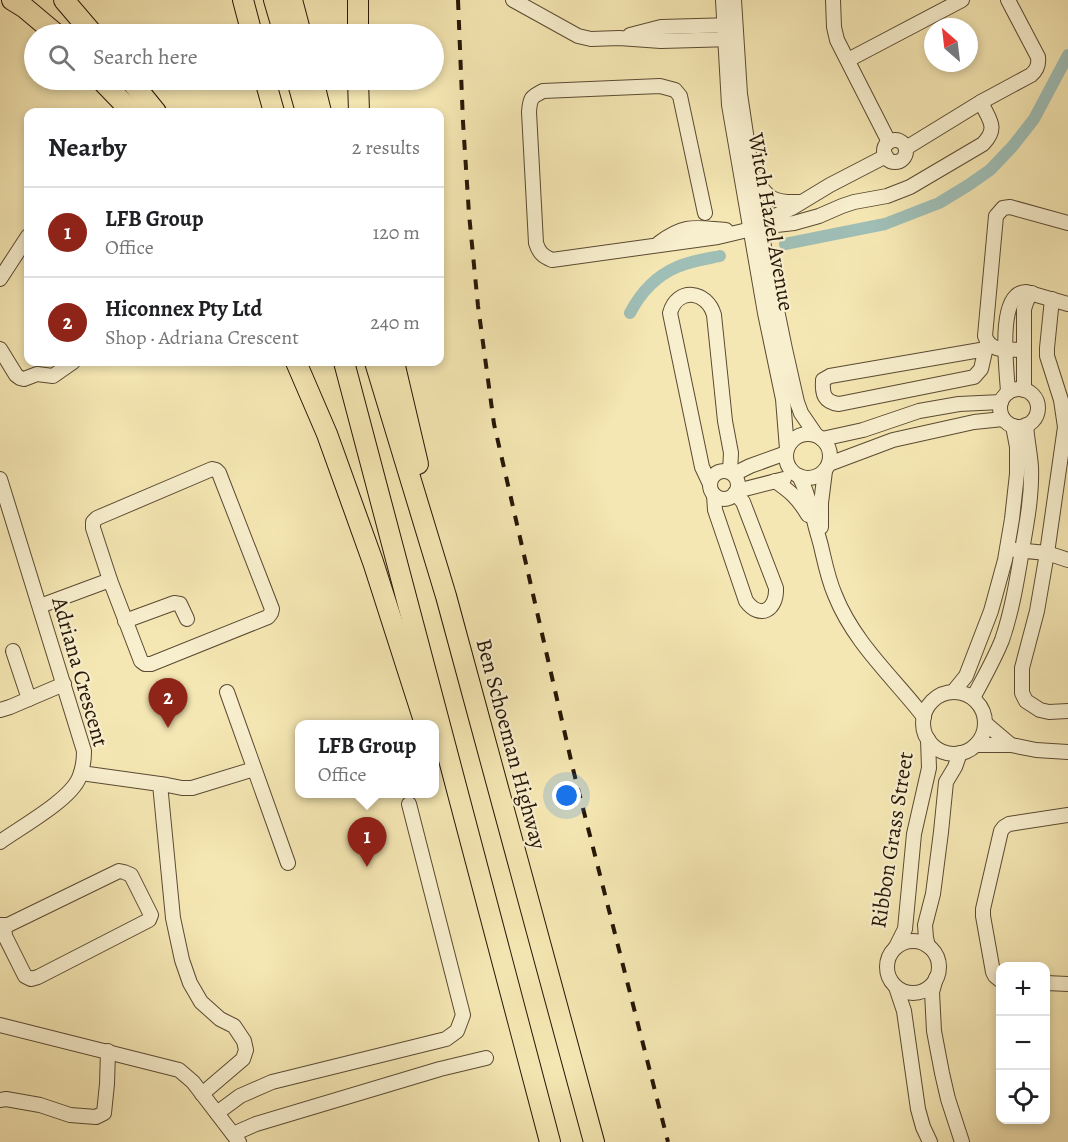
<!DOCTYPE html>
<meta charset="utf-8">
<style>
:root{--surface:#fff;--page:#f2f2f2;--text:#202124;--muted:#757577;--line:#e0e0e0;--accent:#8f2418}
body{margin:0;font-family:Alegreya,serif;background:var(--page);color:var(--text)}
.controls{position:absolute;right:18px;bottom:18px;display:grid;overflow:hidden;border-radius:12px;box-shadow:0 3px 9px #0003}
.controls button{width:54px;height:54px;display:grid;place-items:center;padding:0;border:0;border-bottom:2px solid var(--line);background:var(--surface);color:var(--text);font:30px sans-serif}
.compass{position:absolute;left:924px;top:18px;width:54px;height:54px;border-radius:50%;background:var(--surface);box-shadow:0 3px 9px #0003;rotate:332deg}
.you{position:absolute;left:567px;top:796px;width:21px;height:21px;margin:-15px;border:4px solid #fff;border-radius:50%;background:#1a73e8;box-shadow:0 0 0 9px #1a73e833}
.badge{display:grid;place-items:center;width:39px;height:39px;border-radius:50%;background:var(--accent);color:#fff;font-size:20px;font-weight:700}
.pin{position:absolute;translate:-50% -50px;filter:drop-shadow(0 2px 3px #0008)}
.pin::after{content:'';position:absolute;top:32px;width:21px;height:18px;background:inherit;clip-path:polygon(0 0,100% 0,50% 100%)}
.popup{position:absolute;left:295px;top:720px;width:144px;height:78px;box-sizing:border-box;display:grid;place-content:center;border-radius:12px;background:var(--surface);filter:drop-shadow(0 2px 4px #0005);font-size:20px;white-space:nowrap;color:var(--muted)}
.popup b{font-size:22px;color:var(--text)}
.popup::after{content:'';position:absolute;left:50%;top:100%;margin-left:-12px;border:12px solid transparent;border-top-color:var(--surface)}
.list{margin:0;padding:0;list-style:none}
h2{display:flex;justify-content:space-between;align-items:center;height:78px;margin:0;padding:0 24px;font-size:26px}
h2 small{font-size:20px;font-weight:400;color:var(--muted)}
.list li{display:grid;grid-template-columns:39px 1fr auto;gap:18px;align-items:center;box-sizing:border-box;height:90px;padding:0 24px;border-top:2px solid var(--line)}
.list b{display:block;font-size:22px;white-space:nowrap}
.list p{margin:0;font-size:20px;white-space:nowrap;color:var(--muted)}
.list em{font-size:20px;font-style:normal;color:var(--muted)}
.icon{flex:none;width:33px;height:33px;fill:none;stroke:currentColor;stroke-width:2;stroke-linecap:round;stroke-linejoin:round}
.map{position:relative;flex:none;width:1068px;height:1142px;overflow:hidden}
.search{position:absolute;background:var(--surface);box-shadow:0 3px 9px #0003;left:24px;top:24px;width:420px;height:66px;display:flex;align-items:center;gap:15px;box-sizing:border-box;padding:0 21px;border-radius:33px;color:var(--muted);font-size:22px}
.panel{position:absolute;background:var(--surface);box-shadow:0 3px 9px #0003;left:24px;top:108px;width:420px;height:258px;border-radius:12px}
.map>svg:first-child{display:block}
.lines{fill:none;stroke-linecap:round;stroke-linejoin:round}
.canal{stroke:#9fbeb6;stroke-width:12}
.minor-casing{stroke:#5a4a32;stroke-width:16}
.highway-casing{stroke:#261607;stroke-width:22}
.minor{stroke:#f8efce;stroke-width:14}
.highway{stroke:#f5e7b3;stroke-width:20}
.rail{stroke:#261607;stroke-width:4;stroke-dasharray:10 10;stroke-linecap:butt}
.labels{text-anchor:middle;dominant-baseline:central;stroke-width:4.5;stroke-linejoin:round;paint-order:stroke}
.street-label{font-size:22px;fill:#261607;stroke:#f8efce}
</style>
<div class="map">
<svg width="1068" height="1142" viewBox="0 0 1068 1142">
<rect width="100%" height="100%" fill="#f5e7b3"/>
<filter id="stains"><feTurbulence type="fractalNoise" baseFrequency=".00333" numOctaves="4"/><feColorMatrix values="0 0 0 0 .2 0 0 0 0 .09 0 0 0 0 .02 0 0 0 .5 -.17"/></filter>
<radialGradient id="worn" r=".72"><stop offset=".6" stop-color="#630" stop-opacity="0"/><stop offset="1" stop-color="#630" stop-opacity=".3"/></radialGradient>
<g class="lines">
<!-- canal -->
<g class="canal">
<path d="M785,244L885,224L939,203L967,186L990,170L1012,147L1034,119L1068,55"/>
<path d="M630,313C641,292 656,276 677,267C690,261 706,259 720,256"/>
</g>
<!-- minor casing -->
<g class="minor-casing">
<g id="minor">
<path d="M513,0L578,36L591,39L619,38L661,41L733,39"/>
<path d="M723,0L729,105L765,313L783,399L787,449"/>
<path d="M734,0L740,94L760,227L785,349L797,402L801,413L816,435"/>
<path d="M833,0L834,27L837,40L889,142"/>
<path d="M630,35L661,27L733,25"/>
<path d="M848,60L962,0"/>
<circle cx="895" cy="151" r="11"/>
<path d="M906,148L981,102L1031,75C1037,70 1039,65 1038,57L1008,0"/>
<path d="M755,177C767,199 774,203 799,202"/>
<path d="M705,213L680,96L675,90L660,86L543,91C531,97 530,98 529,112L536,243C539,253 543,256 552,260L718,237L760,227L794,223L819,216L842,206L854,202L887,196L910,187L983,144C999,127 989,120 981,102"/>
<path d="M762,222L792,208L830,185L886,156"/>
<path d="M659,243C686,223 696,228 726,230"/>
<path d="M0,279L28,236"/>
<path d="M1052,299L1047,348V356L1061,400L1065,427L1047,553L1037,611L1022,668V693L1026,701L1040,710L1049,712L1068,711"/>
<path d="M0,349L16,375L20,378L24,379L37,374L53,376L73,362"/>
<path d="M986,349L830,376L823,380C822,394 824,402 839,404L974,377L981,369L987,343"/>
<path d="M1024,350C1009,349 990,353 985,336L996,216L1003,208L1010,207L1068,223"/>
<circle cx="1019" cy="408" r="19"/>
<path d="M1024,390V309L1027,300L1032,293"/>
<path d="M1008,392C1007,371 996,293 1026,292L1068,304"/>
<circle cx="808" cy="456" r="22"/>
<path d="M822,439L863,430L919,411L959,404L1001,402"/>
<path d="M829,464L893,440L974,422L1003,419"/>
<path d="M212,469L216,470L219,473L272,609L271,613L268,617L151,664H145L141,661L110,580L93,528V522L97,518Z"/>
<circle cx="724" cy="485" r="14"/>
<path d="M734,474L750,466L786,453"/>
<path d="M799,476C807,490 810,505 814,520C816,529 819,538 821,546C825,563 828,579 835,595C854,643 893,677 924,717"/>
<path d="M0,479L84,751C84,760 83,769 79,778C70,800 21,827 0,842"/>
<path d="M775,481C791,492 798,498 808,515"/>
<path d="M710,484L702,467L670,313C677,287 707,290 714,315L725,421L731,453L730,471"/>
<path d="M737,491L784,479"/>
<path d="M714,495L715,510L746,601C760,620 777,610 776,588L743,502L735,493"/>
<path d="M821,527V503L825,471"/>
<path d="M1015,550L1047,553L1068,560"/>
<path d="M40,606L110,580"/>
<path d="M125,621L174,603L180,604L187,619"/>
<path d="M13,651L29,699"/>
<path d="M227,692L288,863"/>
<path d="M953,692L966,676L991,611L1005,560L1012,519L1017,474V447L1013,426"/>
<circle cx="954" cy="723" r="31"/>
<path d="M973,698C983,679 994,660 1002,640C1012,611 1017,580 1022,550C1027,522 1032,495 1031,467C1030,453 1027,439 1026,425"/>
<path d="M0,710L10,707L64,684"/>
<path d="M985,723L1011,745"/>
<path d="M976,745H1011L1036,750L1068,752"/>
<path d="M81,773L167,785L182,788H192L254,769"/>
<path d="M160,784L173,918L182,960L190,983L201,1002L220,1019L234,1026L244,1041L246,1050L243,1059L202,1094"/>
<path d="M0,925H8L119,871L124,872L131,875L151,915L149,920L38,977L31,979L25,976L5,936L4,925"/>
<circle cx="913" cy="967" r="26"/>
<path d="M928,946L926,938L925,925L933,894L941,832L946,782L955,767L960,753"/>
<path d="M896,947L905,929L914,834L929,768L928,739"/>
<path d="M936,978L932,992L934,1031L942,1073L948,1099L962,1142"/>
<path d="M1000,980L995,976L993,972L983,916V909L1001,831L1004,827L1009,824L1068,815"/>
<path d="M1046,983L1068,984"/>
<path d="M896,987L904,1011L918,1109L923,1127L930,1142"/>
<path d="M0,1025L179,1070L193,1082L239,1142"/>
<path d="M0,1100L6,1099L40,1105L70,1115L96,1117L104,1113L107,1084L108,1051"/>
<path d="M217,1113L240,1096L272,1082L446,1039L457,1031L463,1015L409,804"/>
<path d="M233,1134L256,1124L440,1069L486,1058"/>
</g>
</g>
<!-- highway casing -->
<g class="highway-casing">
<g id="highway">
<path d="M12,0L25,8L56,34"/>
<path d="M64,0L93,34"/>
<path d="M243,0L252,34"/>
<path d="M274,0L284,34"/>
<path d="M292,0L301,34"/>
<path d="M358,34V0"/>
<path d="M101,80L132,112"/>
<path d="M130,80L156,112"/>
<path d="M265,80L274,112"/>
<path d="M297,80L306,112"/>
<path d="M313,80L321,112"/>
<path d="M358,80L359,112"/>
<path d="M296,362L327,434L373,562L425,724"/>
<path d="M344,362L550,1142"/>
<path d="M375,362L446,596L594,1142"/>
<path d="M394,362L418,464"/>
</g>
</g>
<!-- minor -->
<use href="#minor" class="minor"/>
<!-- highway -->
<use href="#highway" class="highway"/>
<!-- rail -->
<path class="rail" d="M458,0L463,122L469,214L478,306L494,424L573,769L668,1142"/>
</g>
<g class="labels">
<!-- street labels -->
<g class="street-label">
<text transform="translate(771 222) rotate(80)">Witch Hazel Avenue</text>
<text transform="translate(80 672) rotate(74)">Adriana Crescent</text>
<text transform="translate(511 744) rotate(75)">Ben Schoeman Highway</text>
<text transform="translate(892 840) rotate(-81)">Ribbon Grass Street</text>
</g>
</g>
<rect width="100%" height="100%" filter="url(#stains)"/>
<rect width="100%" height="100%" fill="url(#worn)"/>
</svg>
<div class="controls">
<button>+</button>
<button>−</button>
<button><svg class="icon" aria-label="locate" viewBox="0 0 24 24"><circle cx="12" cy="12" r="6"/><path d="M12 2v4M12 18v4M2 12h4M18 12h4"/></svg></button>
</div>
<svg class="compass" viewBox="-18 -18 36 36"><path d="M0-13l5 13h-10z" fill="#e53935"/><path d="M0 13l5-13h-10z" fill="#757577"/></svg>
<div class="you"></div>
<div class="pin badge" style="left:367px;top:867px">1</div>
<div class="popup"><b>LFB Group</b>Office</div>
<div class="pin badge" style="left:168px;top:728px">2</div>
<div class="search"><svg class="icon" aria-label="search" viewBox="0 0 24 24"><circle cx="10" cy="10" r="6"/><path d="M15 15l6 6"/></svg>Search here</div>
<section class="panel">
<h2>Nearby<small>2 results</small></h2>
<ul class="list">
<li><span class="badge">1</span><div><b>LFB Group</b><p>Office</p></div><em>120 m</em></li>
<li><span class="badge">2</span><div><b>Hiconnex Pty Ltd</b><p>Shop · Adriana Crescent</p></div><em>240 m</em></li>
</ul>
</section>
</div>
